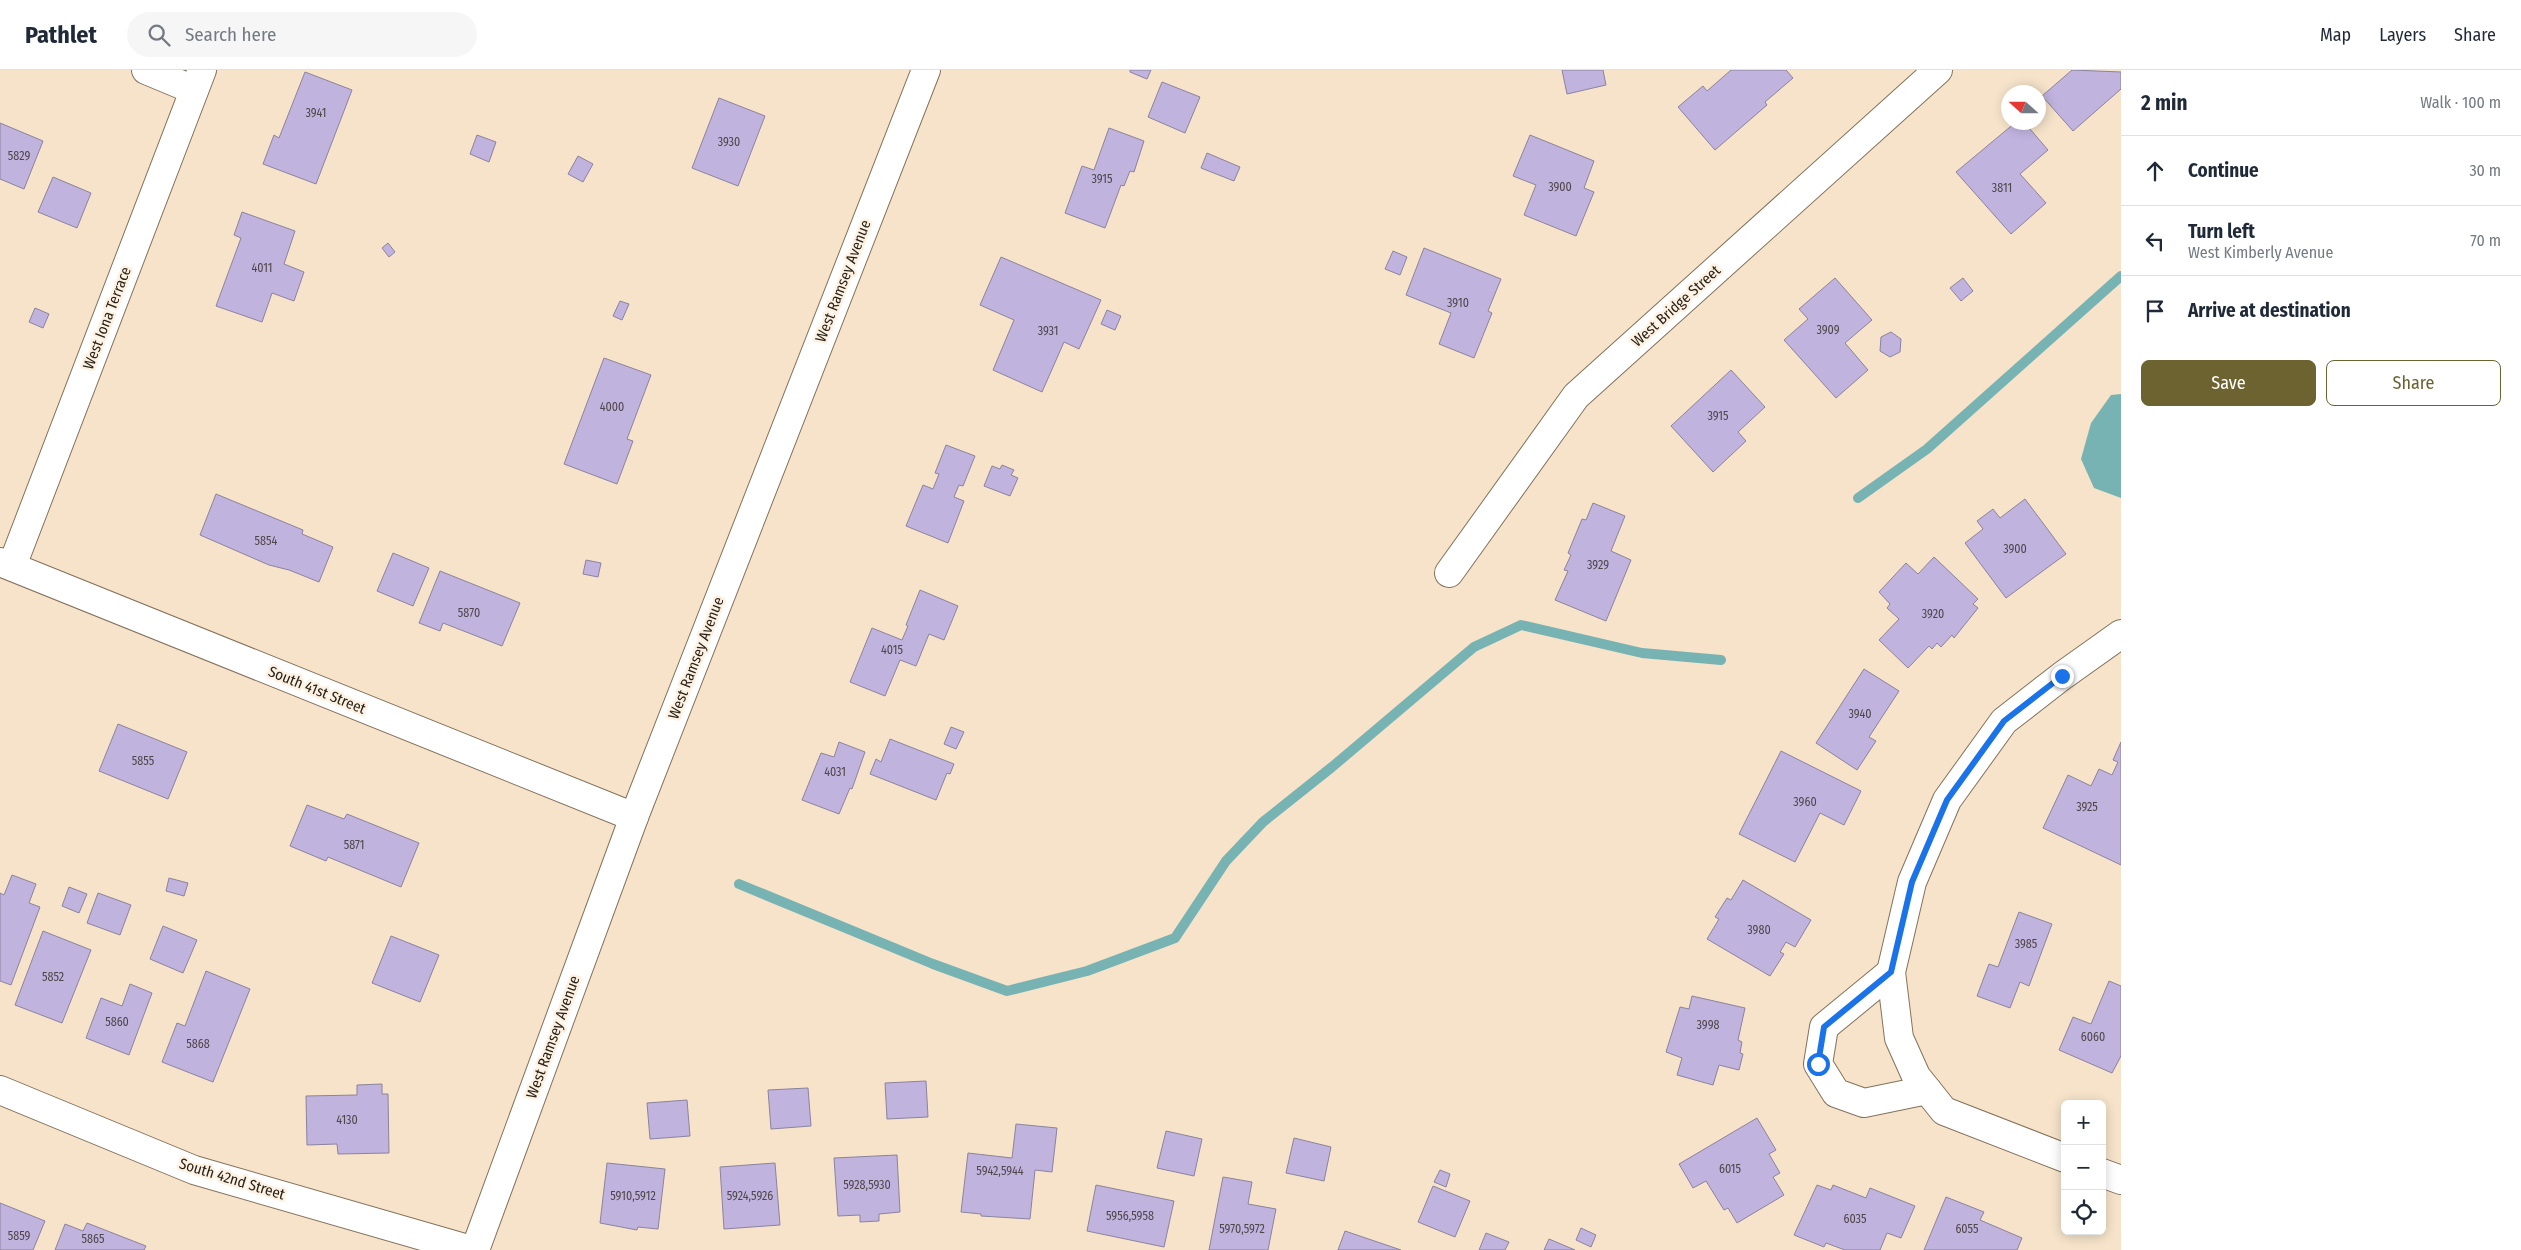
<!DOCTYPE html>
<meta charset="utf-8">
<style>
:root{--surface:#fff;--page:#f6f6f7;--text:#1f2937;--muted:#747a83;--line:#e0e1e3;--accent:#6c6330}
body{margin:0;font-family:"Fira Sans Condensed",sans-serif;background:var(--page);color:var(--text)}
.controls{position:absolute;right:15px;bottom:15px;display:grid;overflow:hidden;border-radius:8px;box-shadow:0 2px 12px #0003}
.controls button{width:45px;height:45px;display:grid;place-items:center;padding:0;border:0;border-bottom:1px solid var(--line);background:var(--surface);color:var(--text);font:25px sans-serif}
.compass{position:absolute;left:2001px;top:15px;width:45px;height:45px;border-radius:50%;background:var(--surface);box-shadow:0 2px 12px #0003;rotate:291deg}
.stop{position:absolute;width:15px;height:15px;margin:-11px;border:4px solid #1a73e8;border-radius:50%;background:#fff}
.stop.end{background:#1a73e8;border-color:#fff;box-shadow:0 1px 5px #0008}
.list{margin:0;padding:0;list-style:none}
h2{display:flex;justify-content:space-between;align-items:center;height:65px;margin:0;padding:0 20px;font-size:21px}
h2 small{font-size:16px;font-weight:400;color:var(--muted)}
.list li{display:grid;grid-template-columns:32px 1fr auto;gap:15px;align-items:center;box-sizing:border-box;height:70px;padding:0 20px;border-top:1px solid var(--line)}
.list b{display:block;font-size:19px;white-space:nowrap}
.list p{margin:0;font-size:16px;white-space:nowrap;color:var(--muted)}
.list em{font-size:16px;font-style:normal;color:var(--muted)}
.actions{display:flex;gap:10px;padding:15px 20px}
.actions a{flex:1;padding:11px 0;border:1px solid var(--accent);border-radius:8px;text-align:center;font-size:18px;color:var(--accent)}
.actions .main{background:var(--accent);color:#fff}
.icon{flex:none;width:28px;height:28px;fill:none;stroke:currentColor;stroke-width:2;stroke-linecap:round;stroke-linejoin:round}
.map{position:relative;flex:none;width:2121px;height:1180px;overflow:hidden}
header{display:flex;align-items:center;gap:30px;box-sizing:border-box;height:70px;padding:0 25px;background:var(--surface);border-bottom:1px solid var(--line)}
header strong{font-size:24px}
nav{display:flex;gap:28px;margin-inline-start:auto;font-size:18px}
.search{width:350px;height:45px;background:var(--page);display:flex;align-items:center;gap:12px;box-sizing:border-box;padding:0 18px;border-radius:28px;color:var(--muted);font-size:19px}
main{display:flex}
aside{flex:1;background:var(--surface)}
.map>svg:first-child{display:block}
.water{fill:#78b3b4}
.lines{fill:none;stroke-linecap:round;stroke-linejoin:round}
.stream{stroke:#78b3b4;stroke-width:10}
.building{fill:#c0b3de;stroke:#8b839d}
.minor-casing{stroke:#83725c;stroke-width:30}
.tertiary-casing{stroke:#83725c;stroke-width:30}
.minor{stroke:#fff;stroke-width:28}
.tertiary{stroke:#fff;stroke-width:28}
.route{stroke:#1a73e8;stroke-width:6}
.labels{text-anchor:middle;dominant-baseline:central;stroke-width:5;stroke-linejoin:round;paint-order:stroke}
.number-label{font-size:12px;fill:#4f464a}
.street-label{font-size:15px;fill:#292219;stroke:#fdf1e2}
</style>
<header>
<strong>Pathlet</strong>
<div class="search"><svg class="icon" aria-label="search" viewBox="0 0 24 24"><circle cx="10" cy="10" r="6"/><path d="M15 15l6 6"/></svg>Search here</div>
<nav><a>Map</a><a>Layers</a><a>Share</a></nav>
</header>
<main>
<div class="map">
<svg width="2121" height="1180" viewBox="0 0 2121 1180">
<rect width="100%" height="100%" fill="#f6e3ca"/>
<!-- water -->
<path class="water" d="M2121,324V428L2094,418L2081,389L2091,353L2111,325Z"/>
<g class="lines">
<!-- stream -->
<g class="stream">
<path d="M1858,428L1927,379L2121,206"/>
<path d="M739,814L933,894L1007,921L1087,901L1175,868L1226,791L1263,752L1332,697L1474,577L1521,555L1642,583L1721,590"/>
</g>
</g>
<!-- building -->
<g class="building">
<path d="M1130,0H1151L1147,9L1130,2Z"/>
<path d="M1562,0H1603L1606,15L1567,24Z"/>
<path d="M1731,0H1786L1793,8L1765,32L1767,35L1715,80L1678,37L1703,16L1707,21Z"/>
<path d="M2072,0L2121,2V19L2073,61L2042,26Z"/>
<path d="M305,2L352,20L316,114L263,94L274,65L279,68Z"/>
<path d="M1162,12L1200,27L1185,63L1148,47Z"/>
<path d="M719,28L765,46L738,116L692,98Z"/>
<path d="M2016,52H2024L2048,80L2020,104L2046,133L2011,164L1956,102Z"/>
<path d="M0,53L43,71L24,119L0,109Z"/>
<path d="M1109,58L1144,71L1134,102L1130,101L1124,116L1121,115L1105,158L1065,143L1082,96L1094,100Z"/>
<path d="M477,65L496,72L489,92L470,84Z"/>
<path d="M1530,65L1594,91L1584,118L1594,122L1576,166L1524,145L1536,115L1513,106Z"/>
<path d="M1207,83L1240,97L1234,111L1201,98Z"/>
<path d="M578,86L593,94L583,112L568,104Z"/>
<path d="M53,107L91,123L77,158L38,142Z"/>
<path d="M242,142L295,161L284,194L304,202L294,231L272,223L262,252L216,236L241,168L234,165Z"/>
<path d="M388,173L395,182L389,187L382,178Z"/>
<path d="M1424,178L1501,209L1488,241L1492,243L1474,288L1439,274L1451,243L1406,225Z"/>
<path d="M1393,181L1407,187L1400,205L1385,199Z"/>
<path d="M1001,187L1101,230L1079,279L1064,272L1042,322L993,300L1014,250L980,235Z"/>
<path d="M1835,208L1872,250L1845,273L1868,300L1836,328L1784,270L1808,249L1799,239Z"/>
<path d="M1963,208L1973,221L1961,231L1950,218Z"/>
<path d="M620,231L629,234L622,250L613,246Z"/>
<path d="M35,238L49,244L43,258L29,252Z"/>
<path d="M1107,240L1121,246L1115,260L1101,254Z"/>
<path d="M1891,262L1901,269L1900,282L1890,287L1880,281L1881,267Z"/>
<path d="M604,288L651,305L627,369L633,371L617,414L564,394Z"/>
<path d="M1731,300L1765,337L1738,362L1746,371L1713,402L1671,356Z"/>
<path d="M946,375L975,386L963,416L959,415L954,427L964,431L948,473L906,456L923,415L933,419L939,404L935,403Z"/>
<path d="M1002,395L1014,400L1011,405L1018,408L1010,426L984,416L992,396L1000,399Z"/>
<path d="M216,424L303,460L302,464L333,477L319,512L289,500L269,495L200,465Z"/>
<path d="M2025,429L2066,484L2006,528L1965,473L1983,459L1977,451L1993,439L2000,448Z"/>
<path d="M1593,433L1625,446L1611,481L1631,490L1606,551L1555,530L1568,501L1564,500L1571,485L1568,483L1582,449L1586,450Z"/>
<path d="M393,483L429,498L413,536L377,521Z"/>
<path d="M1934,487L1978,529L1973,534L1978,538L1954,568L1952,565L1941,577L1937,573L1932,579L1929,576L1908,598L1879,570L1899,549L1887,538L1890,534L1879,522L1906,493L1918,504Z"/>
<path d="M586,490L601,493L598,507L583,504Z"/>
<path d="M440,501L520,533L502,576L443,553L440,561L419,553Z"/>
<path d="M920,520L958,536L944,570L929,564L916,596L900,590L885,626L850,612L872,558L902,570L908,556L906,555Z"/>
<path d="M1864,599L1899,621L1869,667L1876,671L1857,700L1816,673Z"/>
<path d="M118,654L187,682L168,729L99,701Z"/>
<path d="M951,657L964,662L956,679L944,674Z"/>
<path d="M890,669L954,694L950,704L947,703L936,730L870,704L876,689L881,692Z"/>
<path d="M839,672L865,682L852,719L850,718L839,744L802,730L821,683L834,687Z"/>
<path d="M2121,672V795L2043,758L2068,705L2091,716L2099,699L2112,705L2118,692L2113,690Z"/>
<path d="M1781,681L1861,721L1844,755L1820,743L1795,792L1739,764Z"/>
<path d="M307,735L344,749L347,744L419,773L401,817L328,787L326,791L290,776Z"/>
<path d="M12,805L36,814L29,833L40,837L11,915L0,911V823L4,825Z"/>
<path d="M169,808L188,813L184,826L166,821Z"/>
<path d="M1743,810L1811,850L1795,877L1786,872L1780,882L1784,884L1770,906L1707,869L1719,849L1715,847L1727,828L1731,830Z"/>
<path d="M69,817L87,824L79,843L62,836Z"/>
<path d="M98,823L131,835L120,865L87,853Z"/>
<path d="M2019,842L2052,854L2029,916L2020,912L2010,938L1977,926L1989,894L1998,897Z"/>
<path d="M163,856L197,870L183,903L150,889Z"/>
<path d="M43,861L91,880L62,953L15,935Z"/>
<path d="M391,866L439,885L420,932L372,913Z"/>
<path d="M206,901L250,919L213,1012L162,992L177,953L185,956Z"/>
<path d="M2109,911L2121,916V986L2112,1003L2059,980L2073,947L2091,954Z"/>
<path d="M130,914L152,923L129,985L86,968L101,928L122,936Z"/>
<path d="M1692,926L1745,938L1738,970L1742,972L1740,983L1743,984L1739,1000L1719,995L1713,1015L1677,1005L1682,988L1666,982L1680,937L1689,939Z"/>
<path d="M926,1011L928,1047L887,1049L885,1013Z"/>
<path d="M382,1014V1024H388L389,1083L338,1084L337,1074L307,1075L306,1026L357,1025V1015Z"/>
<path d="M808,1018L811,1056L771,1059L768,1020Z"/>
<path d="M687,1030L690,1066L650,1069L647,1033Z"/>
<path d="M1757,1048L1776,1080L1769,1084L1780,1103L1773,1107L1784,1125L1737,1153L1728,1138L1724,1140L1706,1111L1693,1118L1679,1094Z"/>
<path d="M1016,1054L1057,1058L1052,1102L1035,1100L1030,1149L981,1146V1144L961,1142L968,1083L1012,1088Z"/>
<path d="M1166,1061L1202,1069L1194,1106L1157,1098Z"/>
<path d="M1294,1068L1331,1077L1324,1111L1286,1103Z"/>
<path d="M897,1085L900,1142L879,1144V1151L860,1152V1145L838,1146L834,1088Z"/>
<path d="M607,1093L665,1099L658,1159L638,1157L637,1160L600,1153Z"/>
<path d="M775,1093L780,1155L724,1159L720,1097Z"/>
<path d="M1440,1100L1450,1104L1446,1117L1434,1112Z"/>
<path d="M1223,1107L1252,1112L1248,1134L1276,1139L1268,1180H1209Z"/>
<path d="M1096,1115L1174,1131L1164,1177L1087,1161Z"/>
<path d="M1817,1115L1831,1120L1833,1115L1866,1128L1870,1118L1915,1136L1901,1168L1887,1163L1880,1180H1845L1826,1173L1824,1177L1794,1165Z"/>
<path d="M1433,1116L1470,1131L1455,1167L1418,1152Z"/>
<path d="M1946,1127L1984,1142L1980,1150L2022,1168L2017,1180H1924Z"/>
<path d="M0,1133L45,1151L33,1180H0Z"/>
<path d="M87,1153L146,1176L144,1180H55L65,1154L83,1161Z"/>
<path d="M1581,1158L1596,1165L1591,1177L1576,1170Z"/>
<path d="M1345,1161L1401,1180H1338Z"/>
<path d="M1486,1163L1509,1172L1505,1180H1479Z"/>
<path d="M1549,1169L1575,1180H1544Z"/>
</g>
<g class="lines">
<!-- minor casing -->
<g class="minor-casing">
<g id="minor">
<path d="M146,0L194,20"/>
<path d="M0,492L634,747"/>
<path d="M12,496L202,0"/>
<path d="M1449,503L1576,326L1938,0"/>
<path d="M1891,902L1824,957L1818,994L1836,1023L1864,1033L1927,1020"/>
<path d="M0,1020L194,1100L471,1180"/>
<path d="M2065,1088L1944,1041L1916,1006L1899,968L1891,902L1912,812L1947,730L2004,651L2062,606L2121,564"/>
<path d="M2102,1103L2121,1110"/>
</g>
</g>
<!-- tertiary casing -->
<g class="tertiary-casing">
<path id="tertiary" d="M475,1180L634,747L926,0"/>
</g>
<!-- minor -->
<use href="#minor" class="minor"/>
<!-- tertiary -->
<use href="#tertiary" class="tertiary"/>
</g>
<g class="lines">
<!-- route -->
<path class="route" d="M1818,994L1824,957L1891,902L1912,812L1947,730L2004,651L2062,606"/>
</g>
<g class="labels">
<!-- number labels -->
<g class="number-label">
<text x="316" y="43">3941</text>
<text x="729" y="72">3930</text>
<text x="19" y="86">5829</text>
<text x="1102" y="109">3915</text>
<text x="1560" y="117">3900</text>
<text x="2002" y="118">3811</text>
<text x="262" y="198">4011</text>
<text x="1458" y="233">3910</text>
<text x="1828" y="260">3909</text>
<text x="1048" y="261">3931</text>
<text x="612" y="337">4000</text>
<text x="1718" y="346">3915</text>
<text x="266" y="471">5854</text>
<text x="2015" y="479">3900</text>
<text x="1598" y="495">3929</text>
<text x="469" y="543">5870</text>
<text x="1933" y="544">3920</text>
<text x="892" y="580">4015</text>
<text x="1860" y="644">3940</text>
<text x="143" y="691">5855</text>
<text x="835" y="702">4031</text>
<text x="1805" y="732">3960</text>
<text x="2087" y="737">3925</text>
<text x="354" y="775">5871</text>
<text x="1759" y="860">3980</text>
<text x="2026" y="874">3985</text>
<text x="53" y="907">5852</text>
<text x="117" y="952">5860</text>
<text x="1708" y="955">3998</text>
<text x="2093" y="967">6060</text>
<text x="198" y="974">5868</text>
<text x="347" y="1050">4130</text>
<text x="1730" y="1099">6015</text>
<text x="1000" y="1101">5942,5944</text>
<text x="867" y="1115">5928,5930</text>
<text x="633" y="1126">5910,5912</text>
<text x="750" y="1126">5924,5926</text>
<text x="1130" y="1146">5956,5958</text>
<text x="1855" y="1149">6035</text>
<text x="1242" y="1159">5970,5972</text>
<text x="1967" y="1159">6055</text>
<text x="19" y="1166">5859</text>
<text x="93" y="1169">5865</text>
</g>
<!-- street labels -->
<g class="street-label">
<text transform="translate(843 211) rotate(-69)">West Ramsey Avenue</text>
<text transform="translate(1676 236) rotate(-42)">West Bridge Street</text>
<text transform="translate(107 248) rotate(-69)">West Iona Terrace</text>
<text transform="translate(696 588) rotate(-69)">West Ramsey Avenue</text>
<text transform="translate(317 620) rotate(22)">South 41st Street</text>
<text transform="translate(553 967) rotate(-70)">West Ramsey Avenue</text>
<text transform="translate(232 1109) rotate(17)">South 42nd Street</text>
</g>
</g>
</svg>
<div class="controls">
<button>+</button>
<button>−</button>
<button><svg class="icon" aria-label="locate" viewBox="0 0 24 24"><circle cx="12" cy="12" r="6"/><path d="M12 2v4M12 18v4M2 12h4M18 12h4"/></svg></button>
</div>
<svg class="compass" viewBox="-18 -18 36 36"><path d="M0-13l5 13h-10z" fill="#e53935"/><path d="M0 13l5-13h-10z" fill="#747a83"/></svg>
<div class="stop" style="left:1818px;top:994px"></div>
<div class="stop end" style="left:2062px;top:606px"></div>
</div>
<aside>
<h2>2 min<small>Walk · 100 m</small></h2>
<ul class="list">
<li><svg class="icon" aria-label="ahead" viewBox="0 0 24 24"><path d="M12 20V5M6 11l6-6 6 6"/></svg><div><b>Continue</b></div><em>30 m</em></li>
<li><svg class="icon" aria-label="left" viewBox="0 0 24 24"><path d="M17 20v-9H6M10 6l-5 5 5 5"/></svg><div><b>Turn left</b><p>West Kimberly Avenue</p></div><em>70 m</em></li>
<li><svg class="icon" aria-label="arrive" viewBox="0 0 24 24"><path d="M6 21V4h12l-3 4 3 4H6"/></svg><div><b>Arrive at destination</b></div></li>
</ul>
<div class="actions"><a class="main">Save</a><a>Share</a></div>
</aside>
</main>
